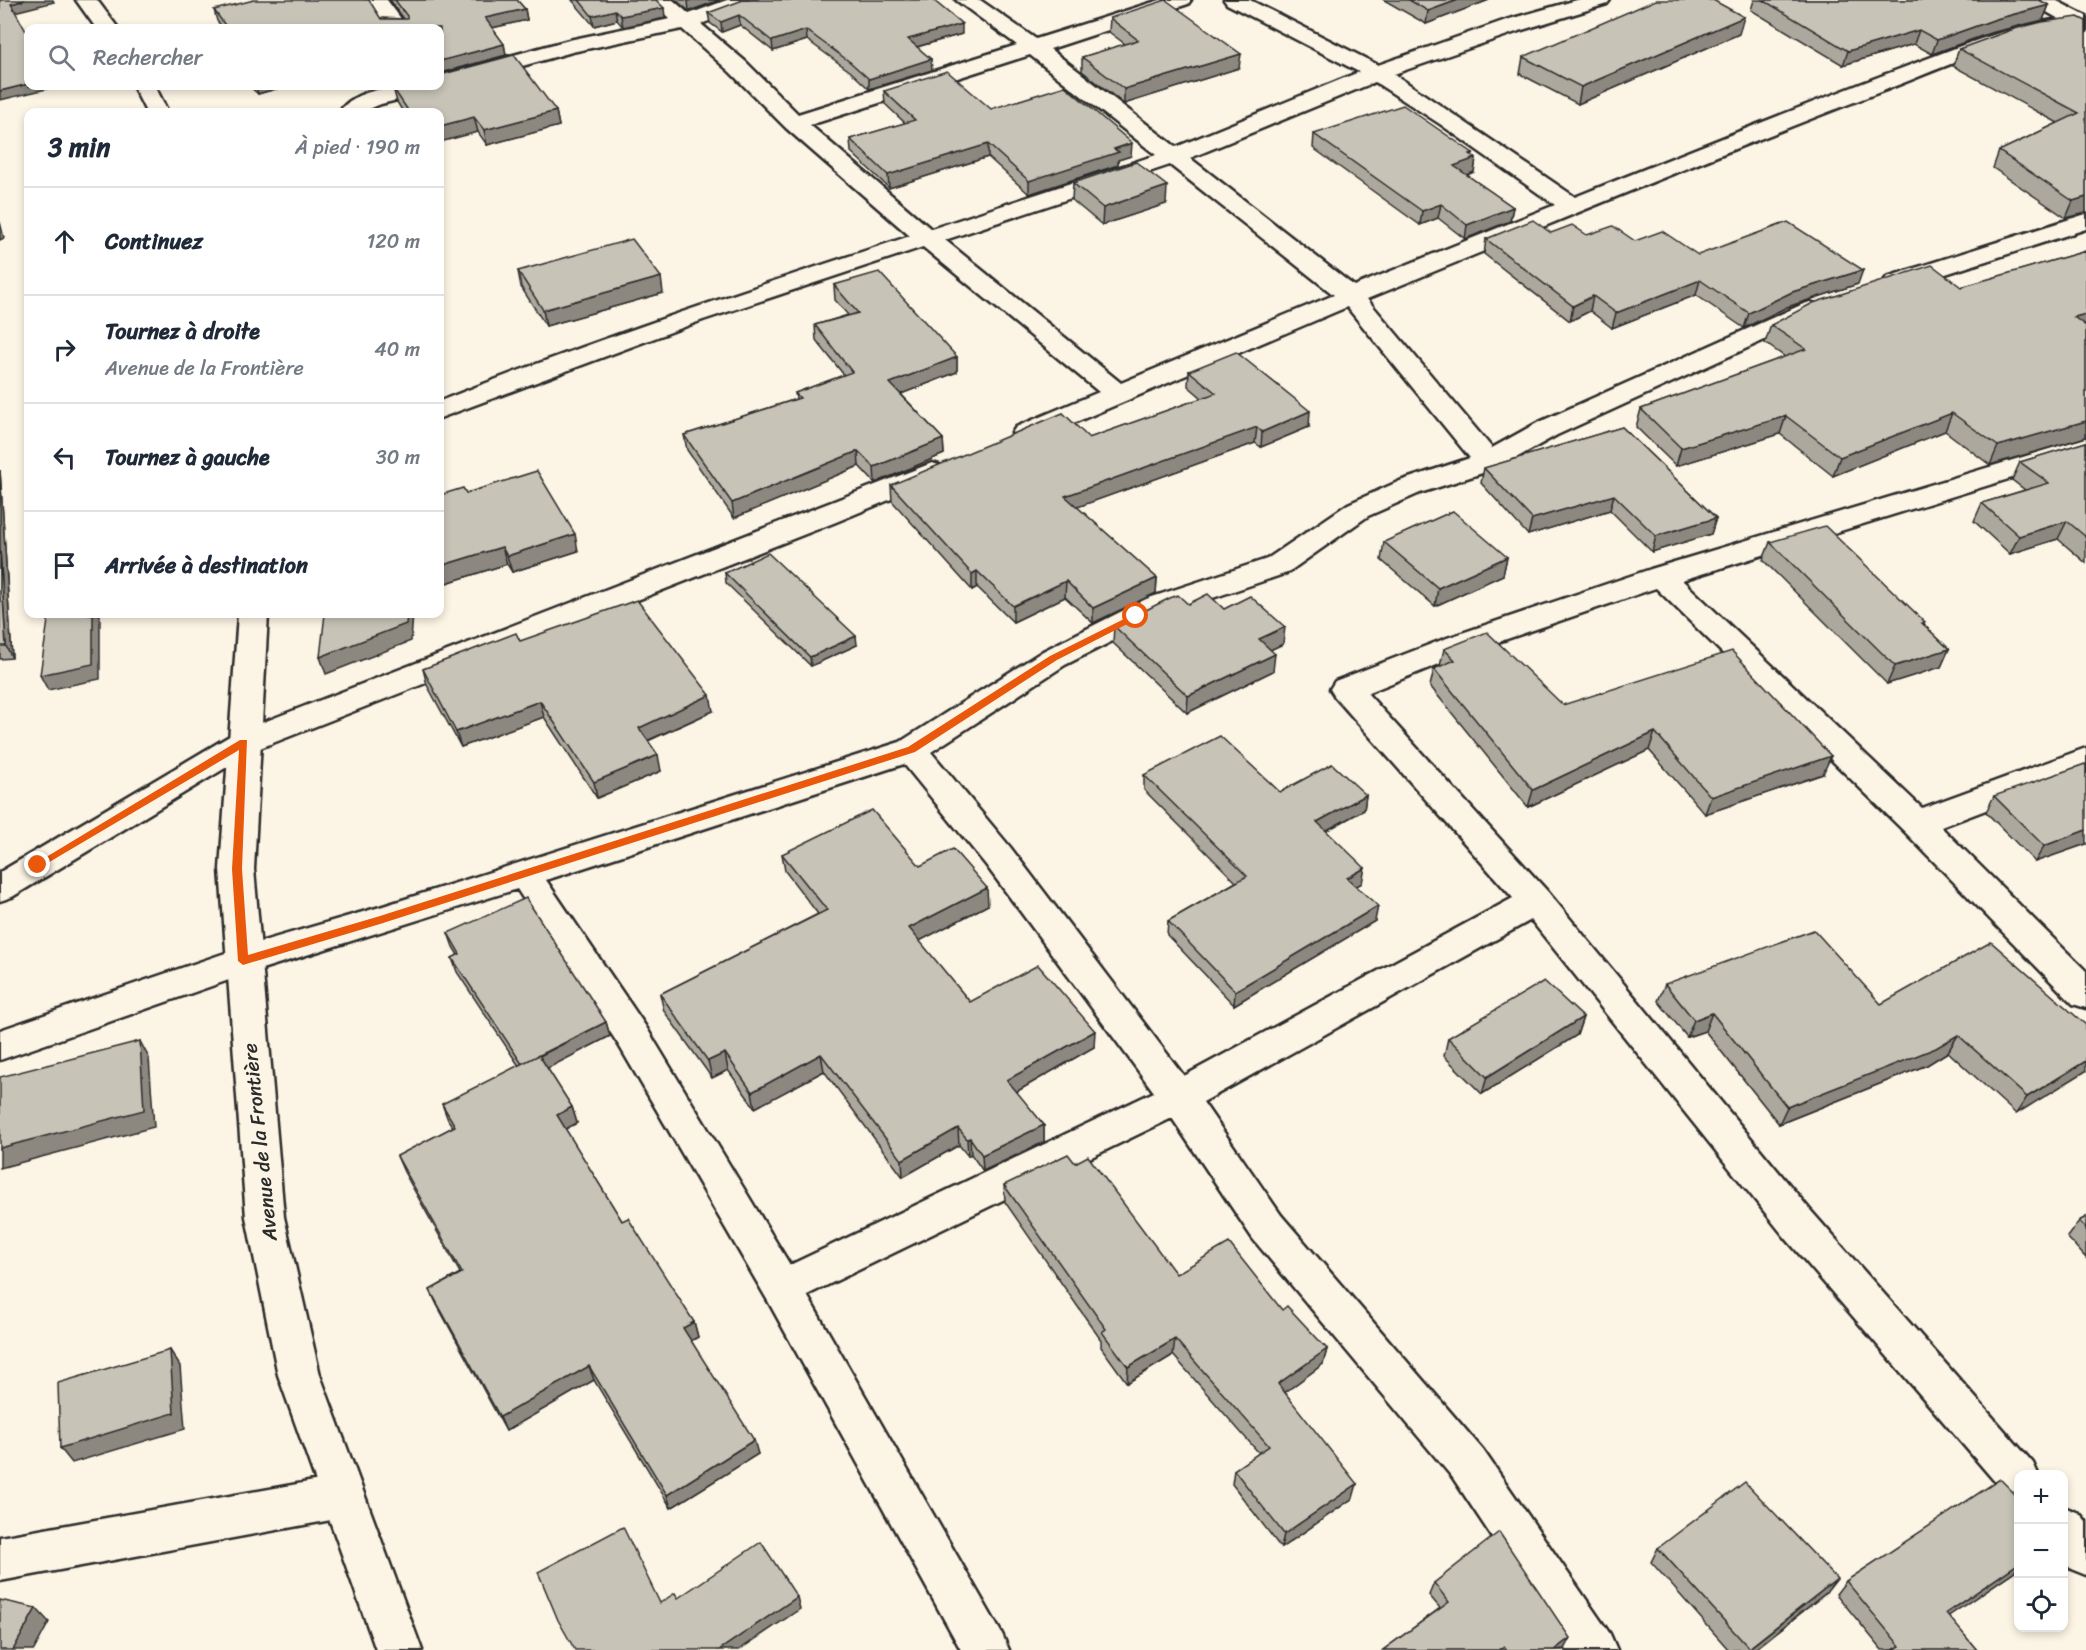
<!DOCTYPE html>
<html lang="fr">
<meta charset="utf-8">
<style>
:root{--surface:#fff;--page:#f2f2f3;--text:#1f2937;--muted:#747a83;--line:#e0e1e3}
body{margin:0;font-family:Sriracha,sans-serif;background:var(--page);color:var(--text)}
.controls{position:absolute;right:18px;bottom:18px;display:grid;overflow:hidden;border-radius:12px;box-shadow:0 3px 9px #0003}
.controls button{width:54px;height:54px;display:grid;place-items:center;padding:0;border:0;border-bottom:2px solid var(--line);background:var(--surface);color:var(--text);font:30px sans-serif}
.stop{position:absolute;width:18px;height:18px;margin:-14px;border:4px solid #ea580c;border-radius:50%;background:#fff}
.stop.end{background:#ea580c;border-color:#fff;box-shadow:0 2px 6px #0008}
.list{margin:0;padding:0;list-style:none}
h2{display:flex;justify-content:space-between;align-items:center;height:78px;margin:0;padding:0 24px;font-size:26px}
h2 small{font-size:20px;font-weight:400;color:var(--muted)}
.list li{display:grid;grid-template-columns:39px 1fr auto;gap:18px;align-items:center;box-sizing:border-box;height:108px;padding:0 24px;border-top:2px solid var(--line)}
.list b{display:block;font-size:22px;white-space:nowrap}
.list p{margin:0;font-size:20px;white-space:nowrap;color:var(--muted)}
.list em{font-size:20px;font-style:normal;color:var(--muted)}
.icon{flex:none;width:33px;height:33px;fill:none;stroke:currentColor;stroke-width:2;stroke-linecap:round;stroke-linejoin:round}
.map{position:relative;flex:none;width:2086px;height:1650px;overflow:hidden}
.search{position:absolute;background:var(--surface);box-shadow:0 3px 9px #0003;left:24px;top:24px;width:420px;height:66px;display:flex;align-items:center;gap:15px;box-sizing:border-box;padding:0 21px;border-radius:12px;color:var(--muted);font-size:22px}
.panel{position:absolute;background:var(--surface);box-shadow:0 3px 9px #0003;left:24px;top:108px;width:420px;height:510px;border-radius:12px}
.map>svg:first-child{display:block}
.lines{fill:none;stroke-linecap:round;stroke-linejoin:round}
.minor-casing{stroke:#2b2b2b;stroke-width:5}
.tertiary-casing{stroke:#2b2b2b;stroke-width:5}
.minor{fill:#fcf5e5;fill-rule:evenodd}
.tertiary{fill:#fcf5e5;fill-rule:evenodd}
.wall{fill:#aca89d;stroke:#2b2b2b;stroke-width:1.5}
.shaded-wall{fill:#8c8880;stroke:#2b2b2b;stroke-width:1.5}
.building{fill:#c8c3b7;stroke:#2b2b2b;stroke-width:1.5}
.route{fill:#ea580c}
.labels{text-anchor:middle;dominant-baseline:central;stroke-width:4.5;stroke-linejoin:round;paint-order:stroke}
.street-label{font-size:20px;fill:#2b2b2b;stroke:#fcf5e5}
</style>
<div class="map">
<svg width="2086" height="1650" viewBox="0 0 2086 1650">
<rect width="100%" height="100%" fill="#fcf5e5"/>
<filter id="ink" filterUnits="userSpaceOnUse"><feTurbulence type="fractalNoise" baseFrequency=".0167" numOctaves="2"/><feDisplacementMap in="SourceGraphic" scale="12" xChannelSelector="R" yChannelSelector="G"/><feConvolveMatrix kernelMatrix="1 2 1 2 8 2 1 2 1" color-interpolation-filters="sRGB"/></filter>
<g filter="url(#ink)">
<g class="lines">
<!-- minor casing -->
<g class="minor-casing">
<g id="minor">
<path d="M366,0H387L408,28H386Z"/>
<path d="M650,0H673L689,14L727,0H757L754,4L701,24L746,62L798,114L1017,45L956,0H980L1036,39L1160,0H1191L1188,4L1050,49L1176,147L1359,72L1227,4L1224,0H1250L1378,65L1506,20L1577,0H1610L1607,4L1522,30L1394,74L1575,197C1677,156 1779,115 1881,76C1939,55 1998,28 2059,19L2033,4L2030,0H2055L2086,16V31C2023,29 1936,71 1875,94C1705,159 1536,230 1367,299L1492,448L1537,423L1801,305L1810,302L1819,305L1823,310L1819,315L1557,435L1498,468L1420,493L1368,516L1287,573L1168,613L1065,665L931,752L1010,847L1184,1076L1513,898L1335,697L1330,689L1335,681L1447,638L1651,569L2086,438V455L1682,580L1922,808L2086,748V772L1941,827L2086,971V1008L2073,1004L1905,832L1656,588L1469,652L1367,693L1548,892L1811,1211L2033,1463L2038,1474H2018V1497L2003,1491L1783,1235L1531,920L1203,1102L1281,1215L1483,1450L1610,1634L1617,1650H1567L1453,1478L1253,1239L1172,1118L807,1295L1002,1634L1009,1650H961L768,1301L620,1047L517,889L249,973L0,1060V1030L243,947L380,907L900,742L1043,651L1146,599L1267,559L1348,504L1400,481L1470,458L1347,307L1036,439L1026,441L1016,439L1012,433L1016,427L1099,392L923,247L703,320L440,418V401C594,340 752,288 910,236L786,128L730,72L682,29L572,52L448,87L436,88L434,91L381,104L362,112H339C358,84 409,86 440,86V75L569,40L670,19ZM1030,55L1156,155L931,229L810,125ZM1375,82L1440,124L1555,205L1354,286L1190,158ZM1170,165L1334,295L1121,383L945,240ZM904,764L986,865L1154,1092L790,1265L646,1027L546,880Z"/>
<path d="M2086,214V229L1905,287L1896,290L1887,287L1883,282L1887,277Z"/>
<path d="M932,463L942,466L946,472L942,478L836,522L255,750L12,897L0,901V872L233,734Z"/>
<path d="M342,1476L357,1482L363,1497L357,1512L342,1518L0,1581V1537Z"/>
<path d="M2064,1507L2079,1513L2086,1521V1575L2071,1569L2064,1561Z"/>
</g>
</g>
<!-- tertiary casing -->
<g class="tertiary-casing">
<g id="tertiary">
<path d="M76,0H97L118,28H96Z"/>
<path d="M133,86H155L168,112H146Z"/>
<path d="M238,614H268L254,869L284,1217L320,1375L422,1650H376L278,1375L246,1217L220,869Z"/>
</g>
</g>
<!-- minor -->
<use href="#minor" class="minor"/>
<!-- tertiary -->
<use href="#tertiary" class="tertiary"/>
</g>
<!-- wall -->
<g class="wall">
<path d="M390,0H517L525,9L527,20L492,28L504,44L506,55L440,28H223L217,21L214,10L404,19Z"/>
<path d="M572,0H656L665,18L623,27L617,20L594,26Z"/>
<path d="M676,0H720L689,11Z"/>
<path d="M1384,0H1489L1426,24Z"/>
<path d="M1754,0H2039L2049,5L2043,20L1990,33L1932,54L1914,44L1843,65L1751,10Z"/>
<path d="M708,13L962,34L917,47L932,70L869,89L851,72L807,40L773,51L740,25L722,32L710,23Z"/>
<path d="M1110,18L1239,68L1124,104L1082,71V57L1125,44L1109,32Z"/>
<path d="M2086,21V213L2066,218L1993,168L1999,151L2058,123L1953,66L1959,49Z"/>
<path d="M1739,34L1578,104L1520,74L1523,57Z"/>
<path d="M249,86H286L258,94Z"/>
<path d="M393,88L556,111L559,126L487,145L478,132L440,112H403L397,102Z"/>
<path d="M884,91L991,109L1131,156L1118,160V165L1029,194L988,157L889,188L851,152L850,139L905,123L885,104Z"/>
<path d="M1314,134L1473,153L1472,155L1476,158L1474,172L1467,175L1513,207L1510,221L1465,239L1438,218L1420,225L1313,148Z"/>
<path d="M1073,183L1166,204L1102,225L1072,200Z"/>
<path d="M1551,233L1587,235L1635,241L1698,255L1858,284L1787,307L1744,328L1696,295L1612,328L1590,311L1570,321L1484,254L1486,239Z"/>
<path d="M2086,251V437L1990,465L1945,431L1833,476L1780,434L1676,466L1636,427L1641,409L1785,357L1765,343L1771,325L1961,287Z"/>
<path d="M518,271L663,293L546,326L521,287Z"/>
<path d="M834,285L957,357V372L901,394L943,439L944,454L875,483L859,466L734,518L687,450L684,435L796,399L795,393L844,375L816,340L815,325L848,315L835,300Z"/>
<path d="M1189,371L1309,427L1261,447L1255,443L1077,507L1157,578L1156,593L1093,623L1065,597L1013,622L977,587L972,590L892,501L891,485L1089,438L1202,398L1188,386Z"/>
<path d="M1622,427L1716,518L1711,534L1652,552L1610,510L1528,535L1481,483L1484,468Z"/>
<path d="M2086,442V563L2058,539L2010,554L1974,521L1982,503L2025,490L2012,480L2020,462Z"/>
<path d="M0,470L12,658L0,659Z"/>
<path d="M466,493L578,551L512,572L507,564L440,585V495Z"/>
<path d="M1384,542L1507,557L1503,575L1435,606L1381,560Z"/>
<path d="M1770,542L1925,622L1924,625L1949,649L1941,667L1887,684L1763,560Z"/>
<path d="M725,573L857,645L811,666L726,583Z"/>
<path d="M1224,609L1283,644L1270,650L1273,671L1187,713L1113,643L1114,626Z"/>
<path d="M520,641L713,711L648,741L661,771L597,798L544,717L461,747L427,685L423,669Z"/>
<path d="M1444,649L1563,705L1823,774L1705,814L1649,750L1528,807L1430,686L1434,669L1440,666Z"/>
<path d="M1144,775L1280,792L1366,795L1364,810L1326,831L1362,883L1356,886L1375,921L1234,1005L1167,935L1168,921L1236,882L1144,790Z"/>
<path d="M1994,796L2086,844L2035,862L1986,812Z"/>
<path d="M782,854L920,866L988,905L919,941L970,1002L1094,1047L1016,1092L1044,1125V1142L983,1171L971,1154L968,1156L959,1145L903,1177L824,1071L755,1108L728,1070L712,1078L664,1011L660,994L818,914L785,871Z"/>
<path d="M448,933L606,1022L610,1036L547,1068L572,1107L577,1123L565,1129L622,1221L694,1322L698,1337L691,1341L758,1454L671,1508L594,1380L506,1431L437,1305L430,1290L460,1273L404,1172L397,1156L453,1127L448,1120L442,1104L519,1066L457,972L452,958L458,955L453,947Z"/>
<path d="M1665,984L1881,1004L2086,1025L2016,1114L1948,1052L1927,1065L1779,1124L1705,1031L1687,1037L1658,1001Z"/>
<path d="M1583,1017L1577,1035L1482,1094L1444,1056L1448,1038Z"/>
<path d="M1075,1163L1176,1274L1282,1310L1327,1349L1323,1364L1285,1392L1353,1498L1281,1548L1232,1484L1234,1470L1259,1453L1173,1355L1127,1383L1101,1347V1340L1005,1202L1004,1185Z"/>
<path d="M2086,1217V1258L2067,1237L2079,1221Z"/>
<path d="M2019,1498V1568L1948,1616L1977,1650H1882L1836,1594L1846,1581Z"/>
<path d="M1658,1548L1826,1593L1754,1650H1729L1651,1562Z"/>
<path d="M1434,1583L1564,1649L1563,1650H1383L1440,1608L1429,1595Z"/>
</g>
<!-- shaded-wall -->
<g class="shaded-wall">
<path d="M25,0H53L54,2L14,12L11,4Z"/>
<path d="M692,0H720L689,11L688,1Z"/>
<path d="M1458,0H1489L1426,24L1428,11Z"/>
<path d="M2049,5L2043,20L1990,33L1932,54L1937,40L1996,19Z"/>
<path d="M664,8L665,18L623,27L621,16Z"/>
<path d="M525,9L527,20L487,29L485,18Z"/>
<path d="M615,10L617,20L594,26L592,16Z"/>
<path d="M739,15L740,25L722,32L721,22Z"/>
<path d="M1744,17L1739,34L1578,104L1581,87Z"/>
<path d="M962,24V34L909,49L908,39Z"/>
<path d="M806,30L807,40L773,51L772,41Z"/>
<path d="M1919,30L1914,44L1843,65L1848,51Z"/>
<path d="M504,44L506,55L440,73V61Z"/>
<path d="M1241,54L1239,68L1124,104V89Z"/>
<path d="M931,59L932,70L869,89V79Z"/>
<path d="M28,84V86H55V87L0,100V91Z"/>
<path d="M256,86H286L258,94Z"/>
<path d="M556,111L559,126L487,145L484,130Z"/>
<path d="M474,117L478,132L440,142V126Z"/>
<path d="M1132,143L1131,156L1118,160V165L1029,194V181Z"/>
<path d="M988,144V157L889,188L888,175Z"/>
<path d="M1473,153L1471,160L1476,158L1474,172L1452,180L1454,166L1470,154Z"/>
<path d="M1167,186L1166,204L1102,225L1103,208Z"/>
<path d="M2086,197V213L2066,218L2073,201Z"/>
<path d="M1441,204L1438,218L1420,225L1422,211Z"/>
<path d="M1513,207L1510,221L1465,239L1467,225Z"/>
<path d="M0,222L4,238L0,240Z"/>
<path d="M1863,270L1858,284L1787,307L1744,328L1749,313L1792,292Z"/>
<path d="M661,277L663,293L546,326L543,310Z"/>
<path d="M1700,280L1696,295L1612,328L1616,313Z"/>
<path d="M1593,296L1590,311L1570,321L1573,306Z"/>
<path d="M2086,314V329L2074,317Z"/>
<path d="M957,357V372L891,398L890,383Z"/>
<path d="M1310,411L1309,427L1261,447L1262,432Z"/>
<path d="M1952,413L1945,431L1833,476L1840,457Z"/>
<path d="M1786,416L1780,434L1676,466L1681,448Z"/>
<path d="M2086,421V437L1990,465L1998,446Z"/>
<path d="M1257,427L1255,443L1064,512L1065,496Z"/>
<path d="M943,439L944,454L875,483L874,467Z"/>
<path d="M858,451L859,466L734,518L732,503Z"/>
<path d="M0,470L12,658L6,646L0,550Z"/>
<path d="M1614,495L1610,510L1528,535L1532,519Z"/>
<path d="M1716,518L1711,534L1652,552L1656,536Z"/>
<path d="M2067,521L2058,539L2010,554L2019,536Z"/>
<path d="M575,534L578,551L512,572L507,556Z"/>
<path d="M502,547L507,564L440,585V566Z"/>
<path d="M1507,557L1503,575L1435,606L1438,588Z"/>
<path d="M977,571V587L972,590V574Z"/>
<path d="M1157,578L1156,593L1093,623V608Z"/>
<path d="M1066,581L1065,597L1013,622V606Z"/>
<path d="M93,614H100V679L48,690L40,675Z"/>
<path d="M407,614H413L411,641L326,674L320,657Z"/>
<path d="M1285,627L1283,644L1257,656L1259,639Z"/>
<path d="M856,636L857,645L811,666L810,657Z"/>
<path d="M1949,649L1941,667L1887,684L1895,666Z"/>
<path d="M1275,654L1273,671L1187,713L1188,696Z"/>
<path d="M710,695L713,711L642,743L639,728Z"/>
<path d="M540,701L544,717L461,747L456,732Z"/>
<path d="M1655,732L1649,750L1528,807L1533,790Z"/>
<path d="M658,755L661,771L597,798L594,782Z"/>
<path d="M1831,756L1823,774L1705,814L1711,797Z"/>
<path d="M1366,795L1364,810L1314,837L1317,822Z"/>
<path d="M2086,830V844L2035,862L2044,846Z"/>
<path d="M1365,868L1362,883L1344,893L1347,878Z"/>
<path d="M987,888L988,905L910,946L909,928Z"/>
<path d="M1378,906L1375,921L1234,1005L1235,991Z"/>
<path d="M1712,1013L1705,1031L1687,1037L1694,1020Z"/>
<path d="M1583,1017L1577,1035L1482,1094L1487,1077Z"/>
<path d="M606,1022L610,1036L527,1079L522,1065Z"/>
<path d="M1095,1031L1094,1047L1007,1097V1080Z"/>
<path d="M1958,1035L1948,1052L1927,1065L1779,1124L1787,1107Z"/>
<path d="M140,1041L149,1058L154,1127L0,1168V1148Z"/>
<path d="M725,1053L728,1070L712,1078L708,1061Z"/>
<path d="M821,1054L824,1071L755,1108L752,1092Z"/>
<path d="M2086,1061V1071L2016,1114L2027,1097Z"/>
<path d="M572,1107L577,1123L562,1131L557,1115Z"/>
<path d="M1044,1125V1142L983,1171L982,1155Z"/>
<path d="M958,1128L959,1145L903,1177L902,1160Z"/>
<path d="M970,1138L971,1154L968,1156L967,1139Z"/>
<path d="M694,1322L698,1337L687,1343L683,1328Z"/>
<path d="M1175,1339L1173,1355L1127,1383L1128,1367Z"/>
<path d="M1327,1349L1323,1364L1276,1399L1278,1384Z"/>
<path d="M170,1350L180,1366L185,1429L72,1463L60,1448Z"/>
<path d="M589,1366L594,1380L506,1431L500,1417Z"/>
<path d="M754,1440L758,1454L671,1508L667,1495Z"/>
<path d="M1357,1484L1353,1498L1281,1548L1284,1534Z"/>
<path d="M2019,1563V1568L1934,1626L1946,1613Z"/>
<path d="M1837,1579L1826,1593L1754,1650H1747Z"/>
<path d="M797,1597L800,1609L739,1650H719Z"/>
<path d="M36,1608L49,1622L34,1650H13Z"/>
<path d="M1570,1638L1564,1649L1554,1650Z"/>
</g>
<!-- building -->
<g class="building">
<path d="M0,0H25L11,4L28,35V84L0,91Z"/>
<path d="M254,0H369L381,19H407V16L395,0H517L525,9L485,18L504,44L440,61V28H227L214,10Z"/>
<path d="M579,0H656L664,8L621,16L615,10L592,16Z"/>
<path d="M743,0H933L962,24L908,39L931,59L869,79L850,62L806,30L772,41L739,15L721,22L708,13Z"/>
<path d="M1166,0L1241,54L1124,89L1082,57L1138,40L1110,18Z"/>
<path d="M1409,0H1458L1428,11Z"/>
<path d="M1656,0H1713L1744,17L1581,87L1523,57Z"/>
<path d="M1763,0H2039L2049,5L1996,19L1937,40L1919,30L1848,51Z"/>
<path d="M2078,17L2086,21V197L2073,201L1999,151L2079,113L1959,49L2014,29L2042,22Z"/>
<path d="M514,55L556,111L484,130L474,117L440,126V112H409L393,88L402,86H440V75Z"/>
<path d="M947,71L991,109L1065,86L1132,143L1114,149L1119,152L1029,181L988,144L888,175L850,139L915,120L884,91Z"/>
<path d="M1403,105L1473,153L1470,154L1476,158L1454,166L1513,207L1467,225L1441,204L1422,211L1314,134Z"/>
<path d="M1136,162L1167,186L1103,208L1073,183Z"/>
<path d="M1533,220L1551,233L1572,225L1587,235L1613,226L1635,241L1662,231L1698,255L1788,222L1863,270L1792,292L1749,313L1700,280L1616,313L1593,296L1573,306L1486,239Z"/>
<path d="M632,239L661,277L543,310L518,271Z"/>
<path d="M2086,251V314L2074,317L2086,326V421L1998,446L1952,413L1840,457L1786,416L1681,448L1641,409L1806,349L1771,325L1813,303L1932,265L1961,287Z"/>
<path d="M879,272L957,357L890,383L943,439L874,467L858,451L732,503L684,435L800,398L795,393L852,372L815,325L858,313L834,285Z"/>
<path d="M1236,352L1310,411L1262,432L1257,427L1065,496L1157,578L1093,608L1066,581L1013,606L977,571L972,574L891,485L1063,413L1089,438L1216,393L1189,371Z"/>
<path d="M1622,427L1716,518L1656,536L1614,495L1532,519L1484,468Z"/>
<path d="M2086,442V537L2067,521L2019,536L1982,503L2049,483L2020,462Z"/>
<path d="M537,471L575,534L507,556L502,547L440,566V495L463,488L466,493Z"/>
<path d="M1453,511L1507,557L1438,588L1384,542Z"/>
<path d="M1825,526L1925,622L1922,623L1949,649L1895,666L1770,542Z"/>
<path d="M0,550L6,646H0Z"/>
<path d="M768,553L856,636L810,657L725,573Z"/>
<path d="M1208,594L1224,609L1250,596L1285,627L1259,639L1275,654L1188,696L1114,626L1170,598L1178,595L1188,604Z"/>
<path d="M637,600L710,695L639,728L658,755L594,782L540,701L456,732L423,669L516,633L520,641Z"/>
<path d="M49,614H93V664L40,675Z"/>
<path d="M325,614H407L406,624L320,657Z"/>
<path d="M1487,632L1563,705L1732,651L1831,756L1711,797L1655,732L1533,790L1434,669L1455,660L1444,649Z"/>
<path d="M1220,736L1280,792L1332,764L1366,795L1317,822L1365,868L1347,878L1378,906L1235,991L1168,921L1247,876L1144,775Z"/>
<path d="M2085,764L2086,766V830L2044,846L1994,796Z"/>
<path d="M872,810L920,866L953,849L987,888L909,928L970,1002L1038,965L1095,1031L1007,1080L1044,1125L982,1155L970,1138L967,1139L958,1128L902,1160L821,1054L752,1092L725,1053L708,1061L660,994L827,910L782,854Z"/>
<path d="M526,898L606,1022L522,1064L452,958L460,954L448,933Z"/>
<path d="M1814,930L1881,1004L1991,942L2086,1025V1061L2027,1097L1958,1035L1936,1048L1787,1107L1712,1013L1694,1020L1665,984Z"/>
<path d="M1544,981L1583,1017L1487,1077L1448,1038Z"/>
<path d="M140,1041L144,1110L0,1148V1077Z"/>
<path d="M539,1055L572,1107L557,1115L622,1221L628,1218L694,1322L683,1328L754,1440L667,1495L589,1366L500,1417L430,1290L462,1273L397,1156L455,1126L442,1104Z"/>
<path d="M1068,1154L1075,1163L1088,1156L1176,1274L1229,1243L1282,1310L1287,1306L1327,1349L1278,1384L1357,1484L1284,1534L1234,1470L1269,1446L1175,1339L1128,1367L1102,1332L1106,1329L1004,1185Z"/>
<path d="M2086,1217V1228L2079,1221Z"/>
<path d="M170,1350L174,1413L60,1448L58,1383Z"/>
<path d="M2000,1479L2019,1498V1563L1946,1613L1977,1650H1893L1900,1646L1846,1581Z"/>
<path d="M1745,1482L1837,1579L1749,1648L1658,1548Z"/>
<path d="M623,1527L660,1603L675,1593L678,1598L761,1542L797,1597L719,1650H575L558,1620L538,1572Z"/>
<path d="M1499,1532L1570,1638L1554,1650H1507L1504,1646L1498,1650H1383L1449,1602L1434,1583Z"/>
<path d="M0,1600L36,1608L13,1650H0Z"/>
</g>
</g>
<!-- route -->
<path class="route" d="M1136,613L1139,614V618L1057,660L915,752L380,924L243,965L238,961L232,869L239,750L41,867L38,869L33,865L240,740H247L242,869L248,955L380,916L908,747L1050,656Z"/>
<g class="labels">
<!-- street labels -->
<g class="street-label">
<text transform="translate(260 1142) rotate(-96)">Avenue de la Frontière</text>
</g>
</g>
</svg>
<div class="controls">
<button>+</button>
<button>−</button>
<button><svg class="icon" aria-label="locate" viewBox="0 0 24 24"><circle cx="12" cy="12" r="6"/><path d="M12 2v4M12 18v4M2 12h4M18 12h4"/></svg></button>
</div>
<div class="stop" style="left:1136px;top:616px"></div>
<div class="stop end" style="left:38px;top:865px"></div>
<div class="search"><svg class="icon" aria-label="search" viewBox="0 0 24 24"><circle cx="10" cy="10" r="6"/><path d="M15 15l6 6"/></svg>Rechercher</div>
<section class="panel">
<h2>3 min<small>À pied · 190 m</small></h2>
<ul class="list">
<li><svg class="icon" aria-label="ahead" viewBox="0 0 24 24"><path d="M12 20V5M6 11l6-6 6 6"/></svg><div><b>Continuez</b></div><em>120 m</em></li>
<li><svg class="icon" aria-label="right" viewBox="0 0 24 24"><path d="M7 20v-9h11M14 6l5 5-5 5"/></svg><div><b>Tournez à droite</b><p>Avenue de la Frontière</p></div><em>40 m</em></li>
<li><svg class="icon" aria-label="left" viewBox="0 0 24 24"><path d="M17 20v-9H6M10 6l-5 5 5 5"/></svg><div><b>Tournez à gauche</b></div><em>30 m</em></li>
<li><svg class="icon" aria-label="arrive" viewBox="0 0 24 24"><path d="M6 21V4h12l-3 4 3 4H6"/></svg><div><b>Arrivée à destination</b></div></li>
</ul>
</section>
</div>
